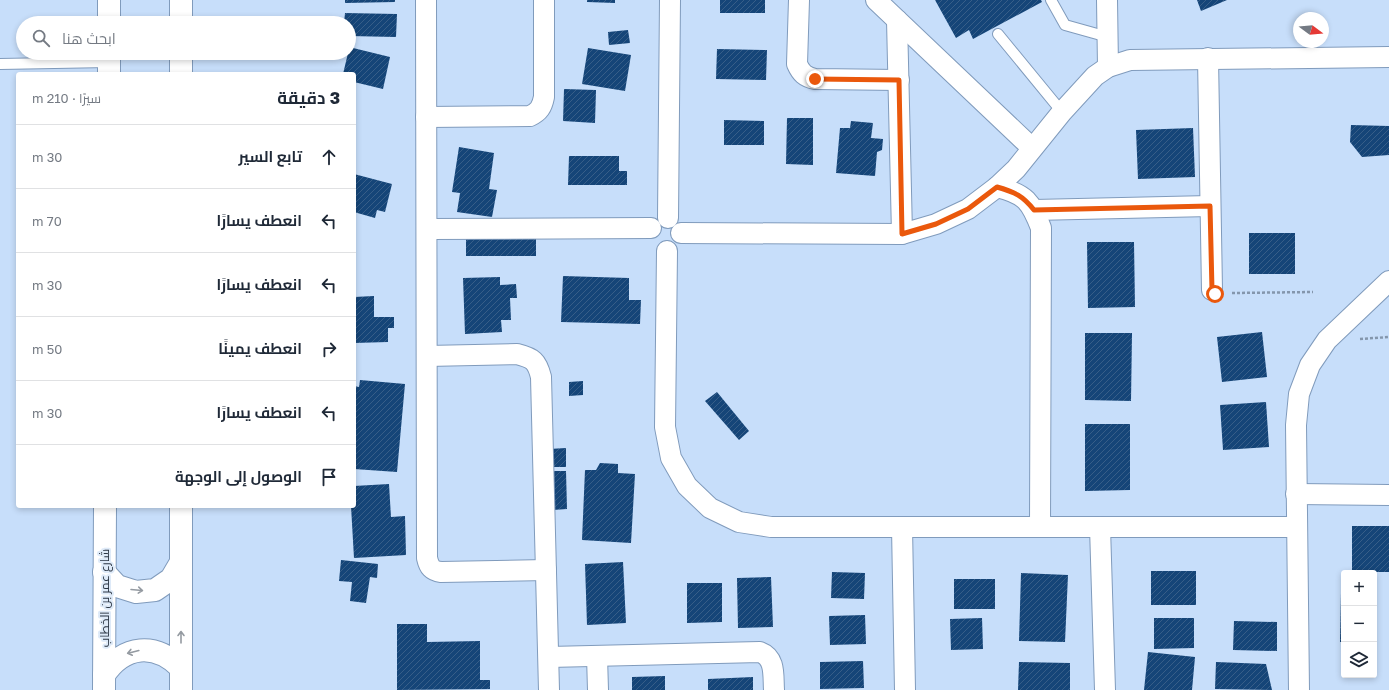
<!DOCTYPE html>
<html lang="ar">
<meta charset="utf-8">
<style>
:root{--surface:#fff;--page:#f6f6f7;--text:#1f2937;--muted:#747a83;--line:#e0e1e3}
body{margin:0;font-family:"Golos Text",Cairo,sans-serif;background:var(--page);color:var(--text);direction:rtl}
.controls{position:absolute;right:12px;bottom:12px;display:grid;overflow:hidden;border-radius:4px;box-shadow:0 2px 6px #0003}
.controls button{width:36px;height:36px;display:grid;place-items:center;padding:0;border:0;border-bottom:1px solid var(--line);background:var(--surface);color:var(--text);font:20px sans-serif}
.compass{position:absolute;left:1293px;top:12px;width:36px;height:36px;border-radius:50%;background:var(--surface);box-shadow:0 2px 6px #0003;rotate:106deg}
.stop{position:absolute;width:12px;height:12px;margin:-9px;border:3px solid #ea580c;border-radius:50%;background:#fff}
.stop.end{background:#ea580c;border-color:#fff;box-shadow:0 1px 4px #0008}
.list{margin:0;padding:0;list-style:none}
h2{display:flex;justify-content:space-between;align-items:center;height:52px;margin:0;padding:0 16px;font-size:17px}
h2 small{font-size:13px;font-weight:400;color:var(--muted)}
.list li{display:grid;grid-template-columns:26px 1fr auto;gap:12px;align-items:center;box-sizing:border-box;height:64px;padding:0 16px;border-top:1px solid var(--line)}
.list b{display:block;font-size:15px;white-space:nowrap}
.list em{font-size:13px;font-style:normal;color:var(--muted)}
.icon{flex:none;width:22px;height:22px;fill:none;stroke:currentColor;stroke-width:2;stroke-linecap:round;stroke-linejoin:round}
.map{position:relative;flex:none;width:1389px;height:690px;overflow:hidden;direction:ltr}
.search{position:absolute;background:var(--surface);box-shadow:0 2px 6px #0003;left:16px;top:16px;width:340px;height:44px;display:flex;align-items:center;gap:10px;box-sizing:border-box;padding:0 14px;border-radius:22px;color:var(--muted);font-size:15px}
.panel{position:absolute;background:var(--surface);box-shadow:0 2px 6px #0003;left:16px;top:72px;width:340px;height:436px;border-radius:4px;direction:rtl}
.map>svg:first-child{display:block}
.building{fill:url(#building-hatch)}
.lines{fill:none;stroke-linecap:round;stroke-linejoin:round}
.service-casing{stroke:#809bbc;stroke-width:12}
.minor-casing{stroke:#809bbc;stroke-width:22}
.tertiary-casing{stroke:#809bbc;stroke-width:24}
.path{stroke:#8496ac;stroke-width:2.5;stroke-dasharray:3 2;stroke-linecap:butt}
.service{stroke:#fff;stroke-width:10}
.minor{stroke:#fff;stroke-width:20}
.tertiary{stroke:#fff;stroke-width:22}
.oneway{stroke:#949aa1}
.route{stroke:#ea580c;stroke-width:5}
.labels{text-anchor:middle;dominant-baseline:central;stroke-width:4;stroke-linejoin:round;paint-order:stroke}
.street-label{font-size:12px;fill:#2a3543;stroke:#deeaf8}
</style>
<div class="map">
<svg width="1389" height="690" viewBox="0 0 1389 690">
<defs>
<pattern id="building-hatch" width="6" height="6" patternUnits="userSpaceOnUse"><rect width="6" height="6" fill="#154578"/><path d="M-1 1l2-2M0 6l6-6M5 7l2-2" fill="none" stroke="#375e88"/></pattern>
</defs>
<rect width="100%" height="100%" fill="#c7defa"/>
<!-- building -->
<g class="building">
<path d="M345,0H395V2L345,3Z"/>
<path d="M587,0H615V3L587,2Z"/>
<rect x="720" y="0" width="45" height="13"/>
<path d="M935,0H1041L1042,2L973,39L969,30L956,38Z"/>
<path d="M1197,0H1227L1201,11Z"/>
<path d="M345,13L397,14L396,37L349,36V23H344Z"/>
<path d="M628,30L630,43L609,45L608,32Z"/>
<path d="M349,47L390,57L383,89L354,82V74H343L348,53H349Z"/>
<path d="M588,48L631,55L625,91L582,84Z"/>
<path d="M717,49L767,50L766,80L716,79Z"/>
<path d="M564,89L596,90L595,123L563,121Z"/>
<path d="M787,118H813V165L786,164Z"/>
<path d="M724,120L764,121V145H724Z"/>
<path d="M851,121L873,123L871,138L883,139L882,150L877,152L875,176L836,173L840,128H850Z"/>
<path d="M1351,125L1389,126V155L1362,157L1350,142Z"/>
<path d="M1193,128L1195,177L1138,179L1136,130Z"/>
<path d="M459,147L494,153L489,189L497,190L492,217L457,212L460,193L452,192Z"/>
<path d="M569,156H619V171H627V185H568Z"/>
<path d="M354,174L392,184L385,212L377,210L375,218L354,212Z"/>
<rect x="1249" y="233" width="46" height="41"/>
<path d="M536,237V256H466V238Z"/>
<path d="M1087,242H1134L1135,307L1088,308Z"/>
<path d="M563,276L629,278V300H641L640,324L561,322Z"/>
<path d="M500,277V285L516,284L517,298H510L511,320H501L502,332L465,334L463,278Z"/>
<path d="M374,296V317H394V328H388V342L354,343V297Z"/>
<path d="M1262,332L1267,377L1222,382L1217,337Z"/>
<path d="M1085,333H1132L1131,401L1085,400Z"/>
<path d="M360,380L405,384L397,472L354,469V386L359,387Z"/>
<path d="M583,381V395L569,396V382Z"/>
<path d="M717,392L749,431L739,440L705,401Z"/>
<path d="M1266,402L1269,447L1223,450L1220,405Z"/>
<path d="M1085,424H1130V490L1085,491Z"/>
<path d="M566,448V467H549V449Z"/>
<path d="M600,463L618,464V473L635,474L631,543L582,540L585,470H596Z"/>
<path d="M552,471H566L567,509L553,510Z"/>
<path d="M389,484L391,517L405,516L406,555L354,558L351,506H354V486Z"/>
<rect x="1352" y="526" width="37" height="46"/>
<path d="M341,560L378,564L377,578L370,577L366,603L350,601L352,582L339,581Z"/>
<path d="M623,562L626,623L587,625L585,564Z"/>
<rect x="1151" y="571" width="45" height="34"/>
<path d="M832,572L865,573L864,599L831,598Z"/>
<path d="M1021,573L1068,575L1065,642L1019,641Z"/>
<path d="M771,577L773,627L738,628L737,578Z"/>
<rect x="954" y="579" width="41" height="30"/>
<path d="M687,583H722V622L687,623Z"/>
<path d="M1341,593H1344V642H1340Z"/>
<path d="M865,615L866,644L830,645L829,616Z"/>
<path d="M982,618L983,649L951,650L950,619Z"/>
<path d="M1154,618H1194V648L1154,649Z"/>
<path d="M1234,621L1277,622V651L1233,650Z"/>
<path d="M397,624H427V642L480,641V680H490V689L397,690Z"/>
<path d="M1148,652L1195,657L1192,690H1144Z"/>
<path d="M863,661L864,688L820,689V662Z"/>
<path d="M1019,662L1070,663V690H1018Z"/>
<path d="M1216,662L1266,664L1272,690L1215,689Z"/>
<path d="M665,676V690H632V677Z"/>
<path d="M753,677V690H708V679Z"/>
</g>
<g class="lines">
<!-- service casing -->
<g class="service-casing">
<g id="service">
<path d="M1051,0L1065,25L1108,37"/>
<path d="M998,34L1062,112"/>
<path d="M0,64L109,62"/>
</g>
</g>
<!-- minor casing -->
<g class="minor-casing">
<g id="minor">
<path d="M426,0L427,558C429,567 432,571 441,572L546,570"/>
<path d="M799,0L797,64C801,73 805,77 815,79L899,80"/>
<path d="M876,0L1032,148"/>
<path d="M1107,0L1108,67"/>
<path d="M897,20L902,234"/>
<path d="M1208,58L1212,290"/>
<path d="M426,117L530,116C539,112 542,107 544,97V0"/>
<path d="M997,187C1026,194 1031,202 1041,228L1040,527"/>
<path d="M1034,210L1210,206"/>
<path d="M668,218L670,0"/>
<path d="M427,229L651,228"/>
<path d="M681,233L902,234L936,224L968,209L997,187L1016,169L1062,112L1095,76L1108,67L1130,60L1389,57"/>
<path d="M667,251L665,427L671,458L687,486L710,508L739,522L771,527H1297"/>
<path d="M427,356L517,354C533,358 537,361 541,377L549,690"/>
<path d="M1296,494L1389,495"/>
<path d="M902,527L905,690"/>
<path d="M1100,527L1105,690"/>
<path d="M597,656L598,690"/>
<path d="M549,657L760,652C776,658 773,676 774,690"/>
<path d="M1299,690L1296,425L1299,394L1310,365L1327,340L1389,281"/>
</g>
</g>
<!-- tertiary casing -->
<g class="tertiary-casing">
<g id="tertiary">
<path d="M109,23V0"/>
<path d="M181,23V0"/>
<path d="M109,74V53"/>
<path d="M181,74V53"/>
<path d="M181,506V690"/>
<path d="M104,572L117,586L136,592L155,590L171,579L181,562"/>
<path d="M104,675C124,645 155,642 181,668"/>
<path d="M104,690L105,506"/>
</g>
</g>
<!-- path -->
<g class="path">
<path d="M1232,293L1313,292"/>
<path d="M1360,339L1389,337"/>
</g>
<!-- service -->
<use href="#service" class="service"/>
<!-- minor -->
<use href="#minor" class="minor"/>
<!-- tertiary -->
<use href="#tertiary" class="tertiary"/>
</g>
<!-- one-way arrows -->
<defs><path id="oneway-shaft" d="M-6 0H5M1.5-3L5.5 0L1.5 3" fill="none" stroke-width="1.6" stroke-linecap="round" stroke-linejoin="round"/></defs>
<g class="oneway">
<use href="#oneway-shaft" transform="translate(137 590) rotate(5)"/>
<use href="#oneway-shaft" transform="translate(181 637) rotate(-90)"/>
<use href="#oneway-shaft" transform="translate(133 652) rotate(166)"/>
</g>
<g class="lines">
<!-- route -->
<path class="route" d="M815,79L899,80L902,234L936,224L968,209L997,187C1015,192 1023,196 1034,210L1210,206L1212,290L1215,294"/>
</g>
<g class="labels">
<!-- street labels -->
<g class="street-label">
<text transform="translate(104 598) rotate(-90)">شارع عمر بن الخطاب</text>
</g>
</g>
</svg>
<div class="controls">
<button>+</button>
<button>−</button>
<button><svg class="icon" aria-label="layers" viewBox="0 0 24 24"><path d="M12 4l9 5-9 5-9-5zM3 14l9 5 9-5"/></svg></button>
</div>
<svg class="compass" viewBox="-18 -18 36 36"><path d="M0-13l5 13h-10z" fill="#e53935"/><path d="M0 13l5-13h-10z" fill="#747a83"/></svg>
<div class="stop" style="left:1215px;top:294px"></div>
<div class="stop end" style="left:815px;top:79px"></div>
<div class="search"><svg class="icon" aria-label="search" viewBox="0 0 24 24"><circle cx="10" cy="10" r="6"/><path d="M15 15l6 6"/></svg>ابحث هنا</div>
<section class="panel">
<h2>3 دقيقة<small>سيرًا · 210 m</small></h2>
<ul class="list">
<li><svg class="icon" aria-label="ahead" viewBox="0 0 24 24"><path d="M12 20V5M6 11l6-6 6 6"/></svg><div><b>تابع السير</b></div><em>30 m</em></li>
<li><svg class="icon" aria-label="left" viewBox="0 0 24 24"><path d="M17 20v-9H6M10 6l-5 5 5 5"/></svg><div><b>انعطف يسارًا</b></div><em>70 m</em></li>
<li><svg class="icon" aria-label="left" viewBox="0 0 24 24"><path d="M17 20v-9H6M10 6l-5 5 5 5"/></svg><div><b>انعطف يسارًا</b></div><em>30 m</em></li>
<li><svg class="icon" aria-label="right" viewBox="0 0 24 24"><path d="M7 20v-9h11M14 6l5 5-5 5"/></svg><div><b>انعطف يمينًا</b></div><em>50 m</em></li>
<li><svg class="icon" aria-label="left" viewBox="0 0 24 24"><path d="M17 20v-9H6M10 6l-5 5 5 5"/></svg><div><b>انعطف يسارًا</b></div><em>30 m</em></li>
<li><svg class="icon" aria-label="arrive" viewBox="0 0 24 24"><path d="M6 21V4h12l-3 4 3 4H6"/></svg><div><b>الوصول إلى الوجهة</b></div></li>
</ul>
</section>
</div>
